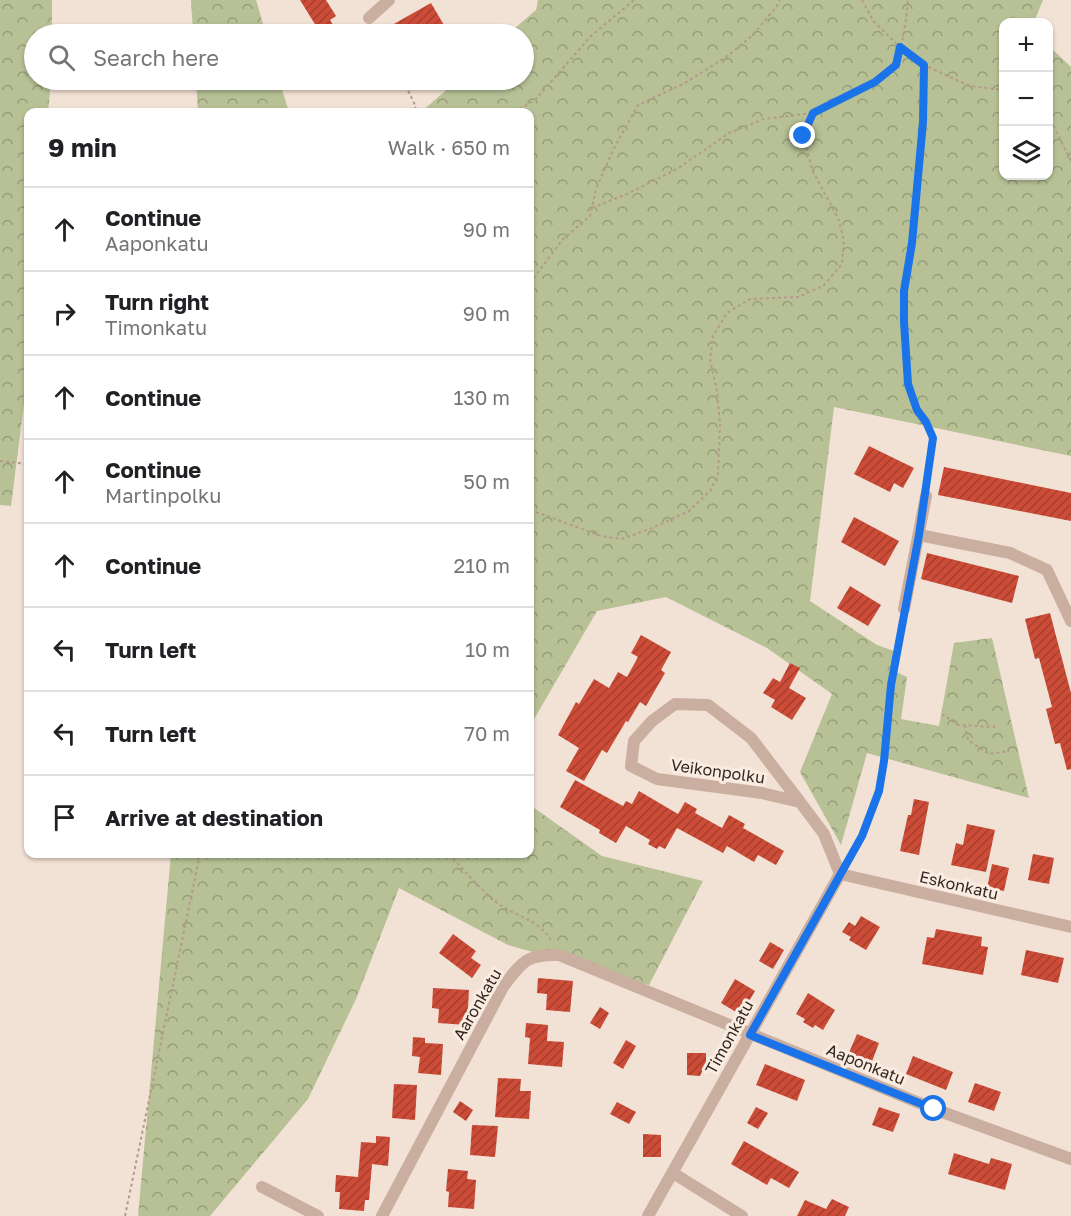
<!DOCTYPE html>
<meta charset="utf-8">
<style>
:root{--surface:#fff;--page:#f6f6f6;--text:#202124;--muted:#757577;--line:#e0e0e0}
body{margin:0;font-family:"Golos Text",sans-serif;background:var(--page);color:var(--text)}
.controls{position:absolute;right:18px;top:18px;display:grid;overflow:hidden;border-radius:12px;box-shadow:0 2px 4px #0004}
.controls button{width:54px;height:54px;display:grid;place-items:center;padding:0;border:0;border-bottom:2px solid var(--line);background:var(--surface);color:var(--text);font:30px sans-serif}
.stop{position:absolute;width:18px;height:18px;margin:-14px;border:4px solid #1a73e8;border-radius:50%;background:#fff}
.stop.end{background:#1a73e8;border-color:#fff;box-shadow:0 2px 6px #0008}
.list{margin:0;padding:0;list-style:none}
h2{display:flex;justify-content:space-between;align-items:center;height:78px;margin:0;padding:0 24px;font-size:26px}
h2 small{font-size:20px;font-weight:400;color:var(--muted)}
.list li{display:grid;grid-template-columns:39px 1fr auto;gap:18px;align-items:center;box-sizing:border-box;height:84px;padding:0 24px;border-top:2px solid var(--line)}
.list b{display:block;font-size:22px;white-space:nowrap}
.list p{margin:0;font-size:20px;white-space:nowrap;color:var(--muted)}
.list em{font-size:20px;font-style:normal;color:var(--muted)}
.icon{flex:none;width:33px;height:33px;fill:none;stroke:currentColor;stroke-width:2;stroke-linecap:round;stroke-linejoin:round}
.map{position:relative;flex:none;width:1071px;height:1216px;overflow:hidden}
.search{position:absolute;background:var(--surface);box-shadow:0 2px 4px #0004;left:24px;top:24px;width:510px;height:66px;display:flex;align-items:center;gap:15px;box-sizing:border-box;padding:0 21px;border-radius:33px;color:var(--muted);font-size:22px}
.panel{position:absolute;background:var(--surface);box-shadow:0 2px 4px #0004;left:24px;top:108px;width:510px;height:750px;border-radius:12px}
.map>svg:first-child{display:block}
.forest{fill:url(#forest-crowns)}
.building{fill:url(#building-hatch)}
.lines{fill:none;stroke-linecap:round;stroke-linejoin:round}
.path{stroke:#b5998b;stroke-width:2;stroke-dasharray:3 3;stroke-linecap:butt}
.street{stroke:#caafa1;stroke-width:12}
.route{stroke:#1a73e8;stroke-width:8}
.labels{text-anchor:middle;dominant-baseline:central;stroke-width:6;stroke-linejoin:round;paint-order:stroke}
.street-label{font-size:16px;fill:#332724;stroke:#faece1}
</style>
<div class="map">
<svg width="1071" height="1216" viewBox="0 0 1071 1216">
<defs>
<pattern id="forest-crowns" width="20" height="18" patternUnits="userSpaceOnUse" patternTransform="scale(1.5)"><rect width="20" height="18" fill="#b7c195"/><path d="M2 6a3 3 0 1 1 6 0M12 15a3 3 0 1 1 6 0" fill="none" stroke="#959d79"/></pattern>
<pattern id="building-hatch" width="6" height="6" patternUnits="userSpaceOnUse" patternTransform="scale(1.5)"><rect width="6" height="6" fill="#cd4c38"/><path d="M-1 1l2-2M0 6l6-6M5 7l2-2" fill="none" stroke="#a73f2f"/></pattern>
</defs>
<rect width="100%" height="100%" fill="#f2e1d5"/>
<!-- forest -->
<g class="forest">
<path d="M0,0H52V34H34V80H51L48,112H28V372L11,506L0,505Z"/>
<path d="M191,0H256L266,34H193Z"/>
<path d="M538,0H1043L1034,22H1004V176H1048L1049,46L1071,67V456L834,407L810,601L877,645L897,652L894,671L907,677L901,719L939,726L954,643L992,638L1029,798L867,753L841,845L800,772L832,694L767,648L666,597L597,611L530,726V112H421L458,80H524V34H508L536,10Z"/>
<path d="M196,80H279L289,112H294H198Z"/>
<path d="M530,805L602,856L703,881L649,985L508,945L399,888L356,999L308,1099L210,1216H138L171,854H530Z"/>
</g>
<!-- building -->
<g class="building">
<path d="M300,0H326L336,16L330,20L339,34H321Z"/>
<path d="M431,3L444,25L428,34H376Z"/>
<path d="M869,446L914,468L903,488L894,483L890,492L854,474Z"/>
<path d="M944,467L1071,493V521L938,495Z"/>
<path d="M854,517L899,541L885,566L841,542Z"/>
<path d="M927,553L1019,576L1012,603L921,579Z"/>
<path d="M850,586L881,605L868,626L837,608Z"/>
<path d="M1050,613L1071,693V769L1067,770L1060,743L1055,744L1046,709L1052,707L1039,658L1035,659L1025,619Z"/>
<path d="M641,635L671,652L661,670L665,673L646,706L640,702L628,722L626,721L607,753L602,750L584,781L566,771L579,748L558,735L576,702L579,704L594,679L609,688L618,672L627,677L638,657L631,653Z"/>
<path d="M790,663L800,668L789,688L806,698L792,720L771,707L775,700L763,693L773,678L780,682Z"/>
<path d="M575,780L623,806L626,801L632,804L639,791L678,814L685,802L697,809L695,813L722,828L729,815L745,824L743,828L784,851L776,865L758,855L754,862L727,846L723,853L677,828L665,849L659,846L657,849L648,844L650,840L626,826L616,843L599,833L600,830L560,807Z"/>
<path d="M914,799L929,802L919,855L900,851L908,815H911Z"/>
<path d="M967,824L995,830L986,872L951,865L956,843L963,845Z"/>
<path d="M1033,854L1054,858L1049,884L1028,880Z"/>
<path d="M992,864L1009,868L1004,891L987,888Z"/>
<path d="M861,916L880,927L866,950L849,940L851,937L842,932L849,922L855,926Z"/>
<path d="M936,929L982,937L981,946L988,947L983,975L922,964L927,937L934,938Z"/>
<path d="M453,934L476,951L471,958L481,965L472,978L439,953Z"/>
<path d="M770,942L784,950L773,969L759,961Z"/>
<path d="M1026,950L1064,958L1058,983L1021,975Z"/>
<path d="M538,978L573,981L570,1012L546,1010L547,994L537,993Z"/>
<path d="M735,979L755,991L741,1015L721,1003Z"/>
<path d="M433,988L469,990L467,1025L438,1023L439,1009L432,1008Z"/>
<path d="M808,993L835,1010L823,1030L815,1025L813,1028L803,1022L805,1019L796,1014Z"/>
<path d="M600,1007L609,1013L600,1029L590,1023Z"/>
<path d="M526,1023L548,1025L547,1041L564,1042L562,1067L528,1064L530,1038L525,1037Z"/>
<path d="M857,1034L879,1043L871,1064L848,1055Z"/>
<path d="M413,1037L425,1038V1043L443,1044L441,1075L418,1073L420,1057L412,1056Z"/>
<path d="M626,1040L636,1046L623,1069L613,1063Z"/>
<path d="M687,1053H706V1063L700,1076L687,1075Z"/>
<path d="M913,1056L953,1072L946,1090L906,1074Z"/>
<path d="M765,1064L805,1080L797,1101L756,1085Z"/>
<path d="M498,1078L521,1079L520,1091H531L529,1119L495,1117Z"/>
<path d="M975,1083L1001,1092L994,1111L968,1102Z"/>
<path d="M394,1084L417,1085L415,1120L392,1118Z"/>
<path d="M460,1101L473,1110L466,1121L453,1112Z"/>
<path d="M617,1102L636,1112L629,1124L610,1114Z"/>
<path d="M756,1107L768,1113L758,1129L747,1123Z"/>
<path d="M879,1107L900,1114L893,1132L872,1125Z"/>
<path d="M472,1125L498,1126L495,1157L470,1155Z"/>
<path d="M643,1134L661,1135V1157H643Z"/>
<path d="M376,1136L390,1137L388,1166L372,1164L369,1200H365L364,1211L339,1209L340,1192H335L336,1175L358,1177L361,1142L376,1143Z"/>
<path d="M744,1141L799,1172L789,1188L771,1178L767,1185L731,1164Z"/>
<path d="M954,1153L989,1164L991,1158L1012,1164L1005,1190L948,1174Z"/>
<path d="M448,1169L468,1171L467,1179L476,1180L474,1209L448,1207L449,1192L446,1191Z"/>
<path d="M832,1199L849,1207L845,1216H797L805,1200L826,1209Z"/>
</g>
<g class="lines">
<!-- path -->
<g class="path">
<path d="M862,0L874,22L900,47L924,65L970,86L1004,90"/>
<path d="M924,65L923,122L912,243L904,291L908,385L917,410L933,438L927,483"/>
<path d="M403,80L416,107L412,112"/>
<path d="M514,112L535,100L591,36L634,0"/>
<path d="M1048,115L1071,161"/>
<path d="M592,208L629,193L677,169L729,133L764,119L812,113"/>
<path d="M530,283L563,239L590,216L596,189L613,150L638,105L685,83L726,57L752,36L777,6L780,0"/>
<path d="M0,461L28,464"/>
<path d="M530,511L539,513L601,536L622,539L652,528L689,511L711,490L718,474L720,424L717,391L710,360L713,336L727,313L750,299L798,297L823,286L842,264L844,240L838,218L813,172L803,136L813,113C830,103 889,78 896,64C902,51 907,15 908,0"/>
<path d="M942,714L958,725L995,727"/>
<path d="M965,725L968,740L989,754L1009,751"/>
<path d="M449,854C464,870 478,887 495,901C514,917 539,918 552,942"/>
<path d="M849,859L862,836L879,791L884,761L891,685L902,621"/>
<path d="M125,1216L200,854"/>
</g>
<!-- street -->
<g class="street">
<path d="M369,18L389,0"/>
<path d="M919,535L1010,553L1047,570L1071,621"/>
<path d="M904,609L926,496"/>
<path d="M800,802L751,738L708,705L675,704L652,721L634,741L631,766L657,779L762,793L800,802L824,834L840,874"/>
<path d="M840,874L1071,927"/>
<path d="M673,1173L742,1216"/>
<path d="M262,1187L318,1216"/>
<path d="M382,1216L503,987C522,962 526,954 559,955L934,1109L1071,1159"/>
<path d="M648,1216L840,874"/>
</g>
</g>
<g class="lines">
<!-- route -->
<path class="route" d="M803,136L813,113L875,82L896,65L900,47L924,65L923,122L912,243L904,291V322L908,384L917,410L926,422L933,438L919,535L891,685L884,761L879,791L862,836L750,1035L934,1109"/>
</g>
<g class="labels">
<!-- street labels -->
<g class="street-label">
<text transform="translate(718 771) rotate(8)">Veikonpolku</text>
<text transform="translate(959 885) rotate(13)">Eskonkatu</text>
<text transform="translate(477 1004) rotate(-60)">Aaronkatu</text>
<text transform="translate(729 1037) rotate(-61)">Timonkatu</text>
<text transform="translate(866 1064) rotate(22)">Aaponkatu</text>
</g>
</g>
</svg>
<div class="controls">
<button>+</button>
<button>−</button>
<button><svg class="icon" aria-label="layers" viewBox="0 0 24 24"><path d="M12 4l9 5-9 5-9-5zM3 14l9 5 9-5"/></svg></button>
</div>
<div class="stop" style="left:934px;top:1109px"></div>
<div class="stop end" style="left:803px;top:136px"></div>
<div class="search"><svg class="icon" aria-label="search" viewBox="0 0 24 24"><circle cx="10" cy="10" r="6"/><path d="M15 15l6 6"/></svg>Search here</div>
<section class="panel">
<h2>9 min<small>Walk · 650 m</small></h2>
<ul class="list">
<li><svg class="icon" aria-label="ahead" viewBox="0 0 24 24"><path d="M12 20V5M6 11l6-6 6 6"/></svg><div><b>Continue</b><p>Aaponkatu</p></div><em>90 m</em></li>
<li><svg class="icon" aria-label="right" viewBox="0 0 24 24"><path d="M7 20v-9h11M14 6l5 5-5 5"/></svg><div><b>Turn right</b><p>Timonkatu</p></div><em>90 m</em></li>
<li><svg class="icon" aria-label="ahead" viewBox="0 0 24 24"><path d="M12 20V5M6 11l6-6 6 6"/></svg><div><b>Continue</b></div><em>130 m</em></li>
<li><svg class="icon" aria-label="ahead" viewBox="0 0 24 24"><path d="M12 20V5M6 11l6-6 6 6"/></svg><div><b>Continue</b><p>Martinpolku</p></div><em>50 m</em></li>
<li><svg class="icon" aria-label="ahead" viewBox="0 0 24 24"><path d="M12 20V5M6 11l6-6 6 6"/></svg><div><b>Continue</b></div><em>210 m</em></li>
<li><svg class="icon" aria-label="left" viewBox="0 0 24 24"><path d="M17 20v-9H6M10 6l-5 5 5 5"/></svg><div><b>Turn left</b></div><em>10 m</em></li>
<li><svg class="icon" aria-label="left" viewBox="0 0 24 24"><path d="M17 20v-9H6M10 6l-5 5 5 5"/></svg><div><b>Turn left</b></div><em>70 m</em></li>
<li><svg class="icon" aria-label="arrive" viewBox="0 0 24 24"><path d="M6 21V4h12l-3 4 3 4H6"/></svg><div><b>Arrive at destination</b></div></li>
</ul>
</section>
</div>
